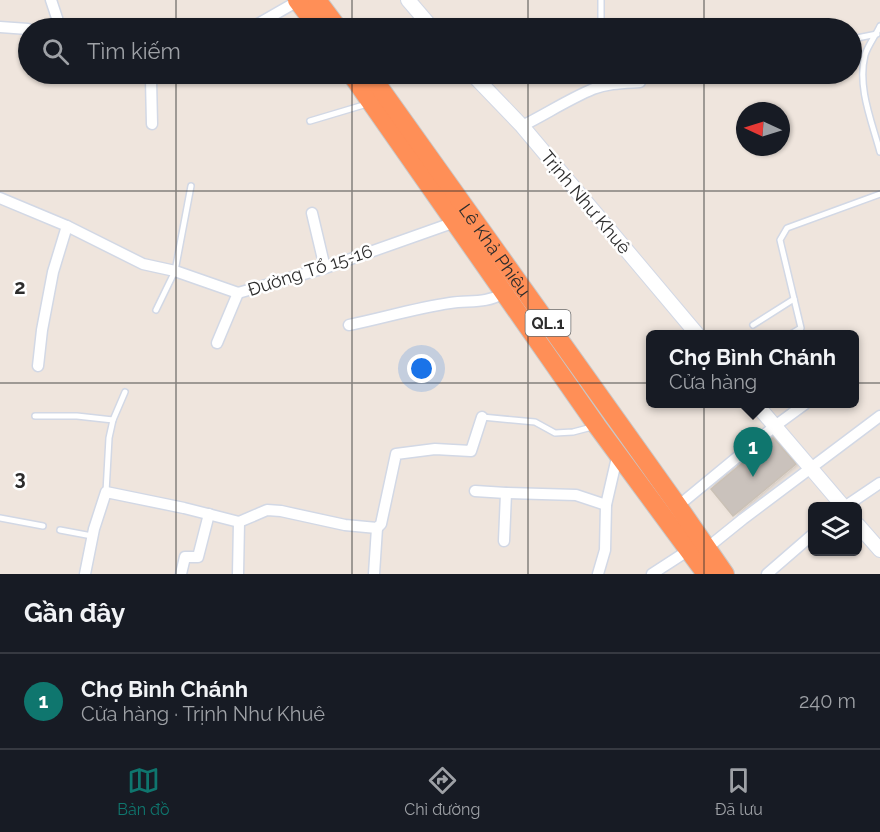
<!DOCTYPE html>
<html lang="vi">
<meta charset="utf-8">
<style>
:root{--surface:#171b24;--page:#242831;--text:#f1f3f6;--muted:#9ea1a6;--line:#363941;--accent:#0f766e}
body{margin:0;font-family:Raleway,sans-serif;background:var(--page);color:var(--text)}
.controls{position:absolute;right:18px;bottom:18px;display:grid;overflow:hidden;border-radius:9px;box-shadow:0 2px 4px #0004}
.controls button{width:54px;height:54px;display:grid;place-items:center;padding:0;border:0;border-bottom:2px solid var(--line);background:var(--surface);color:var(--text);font:30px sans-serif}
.compass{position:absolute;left:736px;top:102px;width:54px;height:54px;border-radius:50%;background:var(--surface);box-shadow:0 2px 4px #0004;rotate:274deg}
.you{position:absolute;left:422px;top:369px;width:21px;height:21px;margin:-15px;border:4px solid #fff;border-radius:50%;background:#1a73e8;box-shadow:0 0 0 9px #1a73e833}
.badge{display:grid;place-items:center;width:39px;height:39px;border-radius:50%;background:var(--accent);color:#fff;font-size:20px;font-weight:700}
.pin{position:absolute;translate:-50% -50px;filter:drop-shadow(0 2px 3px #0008)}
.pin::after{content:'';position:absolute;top:32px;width:21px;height:18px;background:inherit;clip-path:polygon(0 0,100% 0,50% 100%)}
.popup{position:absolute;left:646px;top:330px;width:213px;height:78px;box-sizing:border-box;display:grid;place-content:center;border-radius:9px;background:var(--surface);filter:drop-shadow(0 2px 4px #0005);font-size:20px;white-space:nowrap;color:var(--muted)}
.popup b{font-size:22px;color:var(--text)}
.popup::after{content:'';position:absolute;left:50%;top:100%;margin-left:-12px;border:12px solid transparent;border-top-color:var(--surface)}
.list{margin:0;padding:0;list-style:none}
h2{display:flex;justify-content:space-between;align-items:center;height:78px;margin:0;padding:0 24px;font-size:26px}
h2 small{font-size:20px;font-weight:400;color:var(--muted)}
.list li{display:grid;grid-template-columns:39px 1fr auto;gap:18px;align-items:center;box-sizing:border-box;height:96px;padding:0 24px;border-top:2px solid var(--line)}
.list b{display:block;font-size:22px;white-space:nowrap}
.list p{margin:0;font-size:20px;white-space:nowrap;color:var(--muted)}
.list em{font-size:20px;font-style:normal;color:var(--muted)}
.icon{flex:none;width:33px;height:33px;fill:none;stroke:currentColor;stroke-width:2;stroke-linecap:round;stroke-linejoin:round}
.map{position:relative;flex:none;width:880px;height:574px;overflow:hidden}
.search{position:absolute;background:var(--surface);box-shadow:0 2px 4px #0004;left:18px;right:18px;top:18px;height:66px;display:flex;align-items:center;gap:15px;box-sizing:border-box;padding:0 21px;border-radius:33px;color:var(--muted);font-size:22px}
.sheet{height:174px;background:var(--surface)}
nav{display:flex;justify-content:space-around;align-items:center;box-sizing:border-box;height:84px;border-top:2px solid var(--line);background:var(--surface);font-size:16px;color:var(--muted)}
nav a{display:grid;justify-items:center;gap:3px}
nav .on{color:var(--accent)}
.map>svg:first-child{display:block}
.building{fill:#cac2bc;stroke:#cac1b6;stroke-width:1.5;filter:url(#shadow)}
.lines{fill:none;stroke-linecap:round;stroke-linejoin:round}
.lane-casing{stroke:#d2d8e5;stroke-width:8}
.street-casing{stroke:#d2d8e5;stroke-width:13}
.secondary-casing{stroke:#d2d8e5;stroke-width:16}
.highway-casing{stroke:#c8c8c8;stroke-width:20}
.lane{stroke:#fff;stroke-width:5}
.street{stroke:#fff;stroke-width:10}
.secondary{stroke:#fff;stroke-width:14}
.highway{stroke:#ff8f57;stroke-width:18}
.grid{fill:none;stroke:#2c2c2c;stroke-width:1.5;stroke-opacity:0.55}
.labels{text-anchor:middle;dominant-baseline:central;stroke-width:5;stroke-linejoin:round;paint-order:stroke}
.shield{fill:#fff;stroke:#6b6b6b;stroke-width:1.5}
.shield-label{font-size:16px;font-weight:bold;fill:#2c2c2c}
.street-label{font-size:18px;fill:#2c2c2c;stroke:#fff}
.grid-label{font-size:20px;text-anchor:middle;font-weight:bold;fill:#2c2c2c;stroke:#fff;stroke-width:5;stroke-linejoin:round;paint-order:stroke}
</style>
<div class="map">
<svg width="880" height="574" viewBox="0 0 880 574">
<defs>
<filter id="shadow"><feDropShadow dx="3" dy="-3" stdDeviation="3" flood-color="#0004"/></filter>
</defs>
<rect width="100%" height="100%" fill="#efe5dd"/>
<!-- building -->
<path class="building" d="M773,438L796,464L733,516L711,489Z"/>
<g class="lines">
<!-- lane casing -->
<g class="lane-casing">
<g id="lane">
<path d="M880,26C876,35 868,45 865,55C857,87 872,122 880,152"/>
<path d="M601,28V0"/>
<path d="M852,39L877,34"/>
<path d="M595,88L596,74"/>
<path d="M310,121L367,104"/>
<path d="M156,310L175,271L191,186"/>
<path d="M753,325L794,299"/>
<path d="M791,334L801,328L780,240L787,228L880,194"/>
<path d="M35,416H77L113,420"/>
<path d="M482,417L535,422L555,433L573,432L592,427"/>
<path d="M106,492L109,438L113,420L125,392"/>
<path d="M0,518L43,526"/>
<path d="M60,530L92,536"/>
</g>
</g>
<!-- street casing -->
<g class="street-casing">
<g id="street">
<path d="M51,0L59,24L58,28"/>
<path d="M0,27L28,29"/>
<path d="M251,28L298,1"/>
<path d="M152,124L151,79L157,74"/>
<path d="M522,126C546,114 569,99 593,89C608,83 624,83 640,82"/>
<path d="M0,198L67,226L143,264L175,271L238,293L325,268L455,222"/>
<path d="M312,213L325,268"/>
<path d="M349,325C383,318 416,308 450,303C471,300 485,304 504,293"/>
<path d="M217,343L238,293"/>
<path d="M38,366L42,330L53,272L67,226"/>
<path d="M475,491L506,493L576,495L606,505"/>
<path d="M678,506L775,426L805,404"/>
<path d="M846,506L880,483"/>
<path d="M504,541L506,493"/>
<path d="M707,548L743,519L880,416"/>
<path d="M85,574L94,529L106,492L184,508L239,522L267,510L281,511L345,525L377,528L381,524L396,454L435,449L471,451L482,417"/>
<path d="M181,574L185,557H198L209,514"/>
<path d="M238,574L239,522"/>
<path d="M374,574L377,528"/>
<path d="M598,574L605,550L606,505L618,453"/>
<path d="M652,574L689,550"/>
<path d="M767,574L812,535"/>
</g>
</g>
<!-- secondary casing -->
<g class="secondary-casing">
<g id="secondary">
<path d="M408,0L432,28"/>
<path d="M472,74L522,126L697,334"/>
<path d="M756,404L843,506"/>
<path d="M858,525L880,550"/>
</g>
</g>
<!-- highway casing -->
<g class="highway-casing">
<g id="highway">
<path d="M297,0L318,28"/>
<path d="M317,0L338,28"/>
<path d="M351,74L597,426L706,574"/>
<path id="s1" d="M370,74L678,506L725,574"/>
</g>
</g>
<!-- lane -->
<use href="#lane" class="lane"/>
<!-- street -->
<use href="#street" class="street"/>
<!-- secondary -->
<use href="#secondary" class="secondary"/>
<!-- highway -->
<use href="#highway" class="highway"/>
</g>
<!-- grid -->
<path class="grid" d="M176,0V28M352,0V28M528,0V28M704,0V28M176,74V574M352,74V574M528,74V574M704,74V574M0,191H880M0,383H880"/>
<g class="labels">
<!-- shield labels -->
<rect class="shield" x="525.5" y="310" width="45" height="26" rx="4.5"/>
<g class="shield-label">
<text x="548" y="323">QL.1</text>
</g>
<!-- street labels -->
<g class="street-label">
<text transform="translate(586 202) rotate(50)">Trịnh Như Khuê</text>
<text stroke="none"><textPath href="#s1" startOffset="216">Lê Khả Phiêu</textPath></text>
<text transform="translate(310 270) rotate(-18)">Đường Tổ 15-16</text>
</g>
</g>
<g class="grid-label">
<text x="20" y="294">2</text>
<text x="20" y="485">3</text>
</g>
</svg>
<div class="controls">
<button><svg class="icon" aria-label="layers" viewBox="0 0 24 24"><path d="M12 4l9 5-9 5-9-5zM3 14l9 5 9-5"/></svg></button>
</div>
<svg class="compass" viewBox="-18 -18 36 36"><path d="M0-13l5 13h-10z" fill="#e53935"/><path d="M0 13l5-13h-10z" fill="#9ea1a6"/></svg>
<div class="you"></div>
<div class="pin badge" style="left:753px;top:477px">1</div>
<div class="popup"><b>Chợ Bình Chánh</b>Cửa hàng</div>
<div class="search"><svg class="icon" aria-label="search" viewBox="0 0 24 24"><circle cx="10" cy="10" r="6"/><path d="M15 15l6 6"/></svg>Tìm kiếm</div>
</div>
<section class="sheet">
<h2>Gần đây<small></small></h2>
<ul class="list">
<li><span class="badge">1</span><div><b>Chợ Bình Chánh</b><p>Cửa hàng · Trịnh Như Khuê</p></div><em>240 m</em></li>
</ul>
</section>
<nav>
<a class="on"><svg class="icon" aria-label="map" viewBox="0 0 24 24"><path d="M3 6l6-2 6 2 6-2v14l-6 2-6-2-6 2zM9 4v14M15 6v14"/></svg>Bản đồ</a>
<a><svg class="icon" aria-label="directions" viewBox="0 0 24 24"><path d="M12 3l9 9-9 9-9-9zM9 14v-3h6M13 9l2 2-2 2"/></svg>Chỉ đường</a>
<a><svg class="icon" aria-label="saved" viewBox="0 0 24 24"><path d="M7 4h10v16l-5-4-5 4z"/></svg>Đã lưu</a>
</nav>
